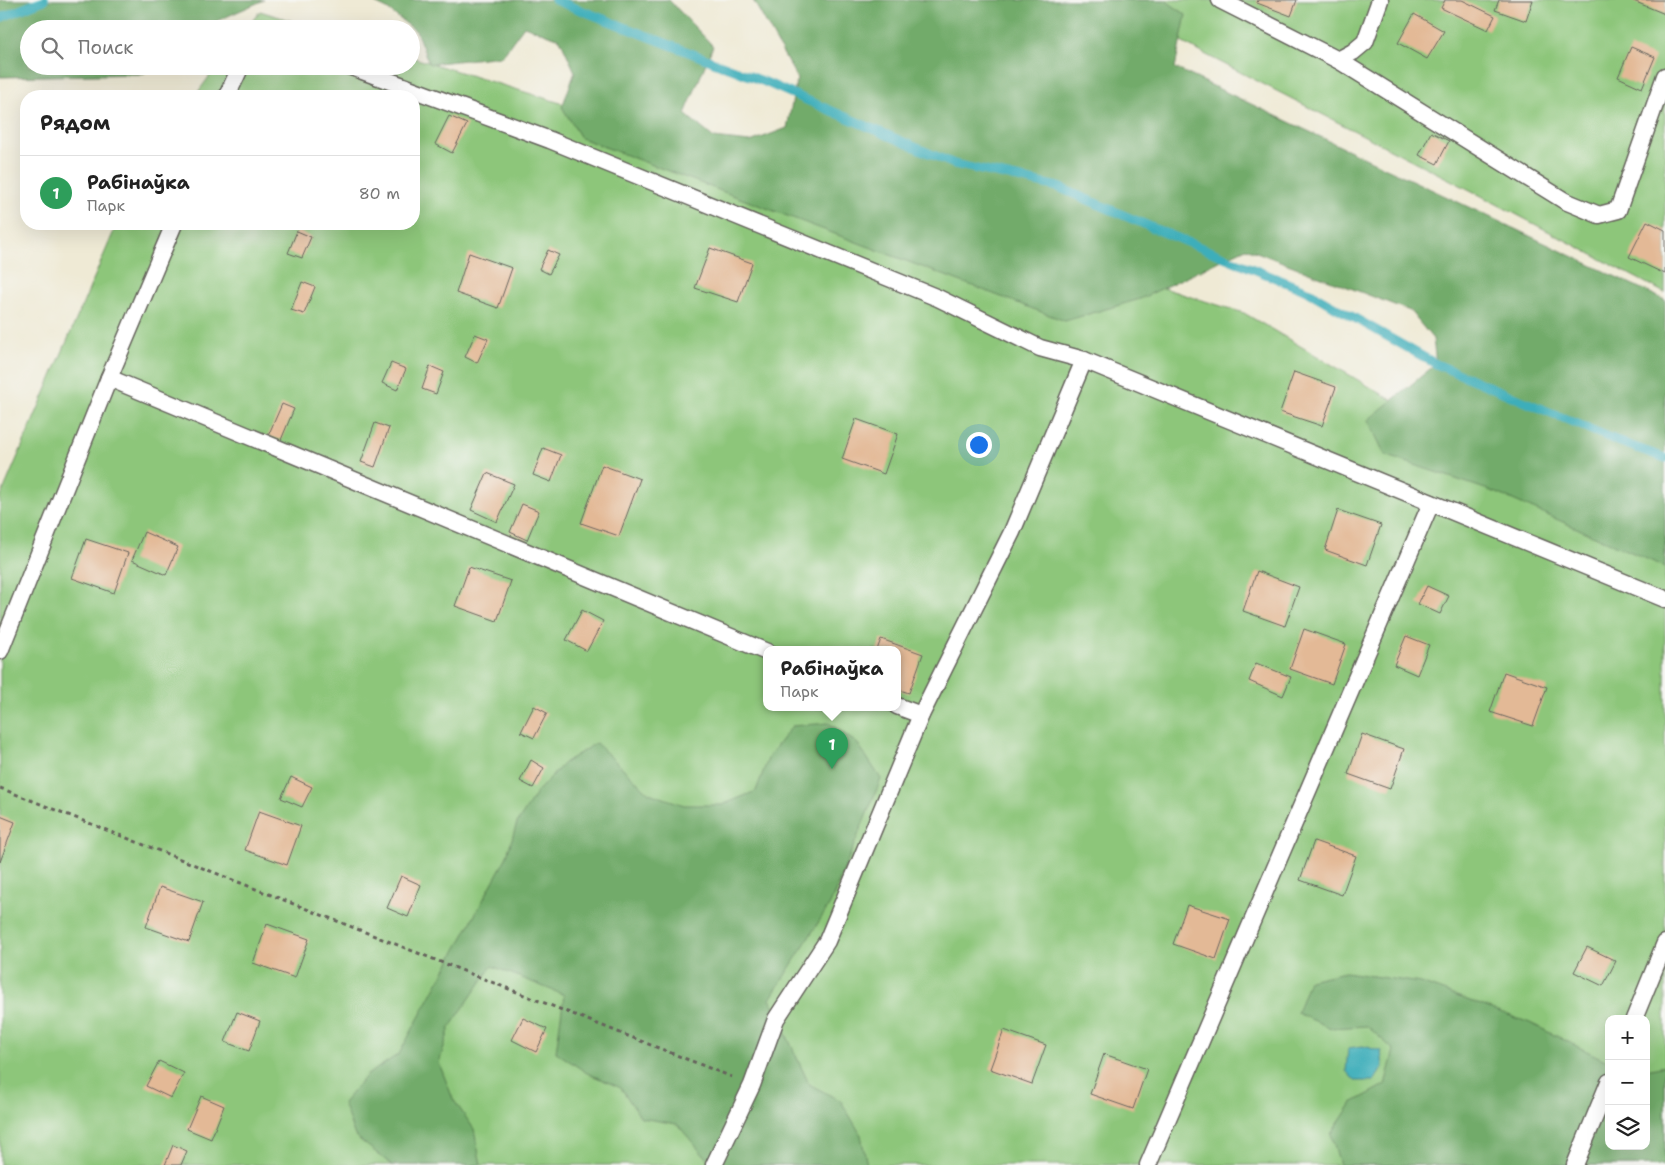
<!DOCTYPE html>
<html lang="ru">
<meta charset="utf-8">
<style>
:root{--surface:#fff;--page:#f6f6f6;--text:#222;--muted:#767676;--line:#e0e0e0;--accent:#0f766e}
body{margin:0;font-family:"Shantell Sans",sans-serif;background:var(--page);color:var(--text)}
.controls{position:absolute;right:15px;bottom:15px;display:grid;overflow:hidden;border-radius:10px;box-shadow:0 5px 20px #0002}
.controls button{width:45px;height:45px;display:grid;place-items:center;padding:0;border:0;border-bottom:1px solid var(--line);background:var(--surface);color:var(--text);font:25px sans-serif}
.you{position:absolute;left:978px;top:444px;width:18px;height:18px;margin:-12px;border:4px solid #fff;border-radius:50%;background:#1a73e8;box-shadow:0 0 0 8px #1a73e833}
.badge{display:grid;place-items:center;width:32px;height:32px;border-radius:50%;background:var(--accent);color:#fff;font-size:16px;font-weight:700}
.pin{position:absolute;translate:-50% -41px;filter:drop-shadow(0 1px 2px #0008)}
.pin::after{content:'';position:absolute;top:26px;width:18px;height:15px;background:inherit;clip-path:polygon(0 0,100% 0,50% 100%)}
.popup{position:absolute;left:763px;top:646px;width:138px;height:65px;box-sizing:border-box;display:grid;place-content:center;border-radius:10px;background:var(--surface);filter:drop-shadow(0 1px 4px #0005);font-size:16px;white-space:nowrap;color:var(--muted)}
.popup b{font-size:19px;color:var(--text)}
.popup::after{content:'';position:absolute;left:50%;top:100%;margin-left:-10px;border:10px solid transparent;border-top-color:var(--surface)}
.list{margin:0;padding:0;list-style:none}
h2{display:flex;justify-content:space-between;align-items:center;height:65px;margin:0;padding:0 20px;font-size:21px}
h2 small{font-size:16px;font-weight:400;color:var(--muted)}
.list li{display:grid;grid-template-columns:32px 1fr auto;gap:15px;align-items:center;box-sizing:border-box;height:75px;padding:0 20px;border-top:1px solid var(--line)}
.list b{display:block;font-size:19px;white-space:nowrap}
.list p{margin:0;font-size:16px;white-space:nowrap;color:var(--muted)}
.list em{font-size:16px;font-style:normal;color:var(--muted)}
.icon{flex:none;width:28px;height:28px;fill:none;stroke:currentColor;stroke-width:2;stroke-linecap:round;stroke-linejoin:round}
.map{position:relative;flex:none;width:1665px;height:1165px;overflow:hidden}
.search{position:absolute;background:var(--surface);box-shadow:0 5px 20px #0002;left:20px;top:20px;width:400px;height:55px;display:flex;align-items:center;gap:12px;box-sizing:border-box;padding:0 18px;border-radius:28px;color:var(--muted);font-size:19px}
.panel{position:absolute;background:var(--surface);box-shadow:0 5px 20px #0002;left:20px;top:90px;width:400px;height:140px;border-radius:20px}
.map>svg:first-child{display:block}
.green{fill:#8dc67a;stroke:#54714b;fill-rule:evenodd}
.forest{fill:#72ab6a;stroke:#476443}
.water{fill:#3eaeba;stroke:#2d656b}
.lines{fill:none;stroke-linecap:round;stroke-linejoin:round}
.stream{stroke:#3eaeba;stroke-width:9}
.building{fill:#e3b996}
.lane-casing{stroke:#66645d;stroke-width:19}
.path{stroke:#66645d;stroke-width:3;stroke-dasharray:4 4;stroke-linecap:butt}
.lane{stroke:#fff;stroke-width:16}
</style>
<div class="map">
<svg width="1665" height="1165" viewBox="0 0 1665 1165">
<rect width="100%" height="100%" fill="#f6f6f2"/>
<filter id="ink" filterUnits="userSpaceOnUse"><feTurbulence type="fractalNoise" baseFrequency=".02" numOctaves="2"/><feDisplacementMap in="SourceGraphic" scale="10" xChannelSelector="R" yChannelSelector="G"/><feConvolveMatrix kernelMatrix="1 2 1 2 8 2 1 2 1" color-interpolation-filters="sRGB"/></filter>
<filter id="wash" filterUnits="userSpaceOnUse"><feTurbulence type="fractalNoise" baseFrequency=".0096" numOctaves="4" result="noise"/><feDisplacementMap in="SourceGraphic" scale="20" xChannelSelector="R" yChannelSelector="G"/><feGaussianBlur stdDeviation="1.12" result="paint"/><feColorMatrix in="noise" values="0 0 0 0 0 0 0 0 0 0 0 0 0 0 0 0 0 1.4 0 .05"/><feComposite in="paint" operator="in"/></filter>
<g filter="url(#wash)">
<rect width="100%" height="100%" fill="#efead5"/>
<!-- green -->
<g class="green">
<path d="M1099,0H1665V293L1472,191Z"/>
<path d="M260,11L318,29H246Z"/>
<path d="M411,57L1244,313L1530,481L1665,520V1165H0V498L117,224H414V96H195L217,66H411ZM767,650H897V708H767ZM1609,1019H1646V1146H1609Z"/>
</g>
<!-- forest -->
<g class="forest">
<path d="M0,0H264L199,29H29V66H153L143,74L0,77Z"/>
<path d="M369,0H669L713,46L685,114L714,138L750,142L787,128L797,78L753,0H1165L1186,15L1175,68L1665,300V567L1497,493L1385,455L1368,420L1436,364L1433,339L1410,311L1246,248L1140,299L1065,321L581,138L562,107L575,72L560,39L524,26L502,56L429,64L416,31L387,9Z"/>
<path d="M829,723L858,744L881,779L830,904L770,999L809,1084L841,1101L861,1135L867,1165H712L677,1124L641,1118L621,1088L587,1073L556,1052L564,995L492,966L450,1027L439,1063L453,1099L474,1129L481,1165H392L355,1136L343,1103L367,1075L399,1054L506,858L517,823L537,792L564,763L596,743L649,793L684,805H722L756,791L769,756L792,726Z"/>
<path d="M1345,972L1421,983L1530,1023L1609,1062V1146H1646V1070L1665,1066V1165H1340L1331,1134L1352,1103L1385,1085L1394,1050L1367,1026L1331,1028L1297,1013L1309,980Z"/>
</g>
<!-- water -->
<path class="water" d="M1363,1046L1381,1051L1383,1067L1374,1081H1355L1346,1071L1348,1048Z"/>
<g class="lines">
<!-- stream -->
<g class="stream">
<path d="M555,0L765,82L954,164L1058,187L1158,230L1307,291L1436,364L1620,442L1665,458"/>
<path d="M0,18L44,0"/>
</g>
</g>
<g id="blocks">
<!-- building -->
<g class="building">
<path d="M1258,0H1297L1291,16L1257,3Z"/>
<path d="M1445,0H1462L1495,16L1488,30L1441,8Z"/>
<path d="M1499,0H1533L1526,21L1495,10Z"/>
<path d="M1631,0H1665V14Z"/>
<path d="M1414,14L1444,31L1427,59L1398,43Z"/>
<path d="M1631,47L1655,57L1642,88L1618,77Z"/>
<path d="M449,116L467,124L452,153L435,144Z"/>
<path d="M1431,132L1449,141L1437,164L1419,155Z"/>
<path d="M1647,221L1665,230V274L1629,257Z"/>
<path d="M297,231L311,237L302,258L288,253Z"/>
<path d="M710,248L752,263L738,302L695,288Z"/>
<path d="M548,250L559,255L549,274L539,269Z"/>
<path d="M469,253L512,268L498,308L456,293Z"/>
<path d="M302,282L315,287L304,314L291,310Z"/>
<path d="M475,334L488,339L477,363L465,357Z"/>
<path d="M391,363L406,369L397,390L382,383Z"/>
<path d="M430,366L444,372L436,394L422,389Z"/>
<path d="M1294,372L1336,387L1322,426L1280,412Z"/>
<path d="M282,404L294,409L281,440L268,436Z"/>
<path d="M856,419L898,434L884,474L842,459Z"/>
<path d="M375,423L389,428L375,467L361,462Z"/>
<path d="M543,448L561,455L551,482L533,475Z"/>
<path d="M602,465L640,479L619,536L581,523Z"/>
<path d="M487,473L514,484L497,522L471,510Z"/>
<path d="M522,504L539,511L527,540L510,532Z"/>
<path d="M1338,510L1381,525L1367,565L1325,550Z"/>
<path d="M144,532L178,547L166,575L132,560Z"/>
<path d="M86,539L128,553L114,593L72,578Z"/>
<path d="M469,567L511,581L497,621L455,606Z"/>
<path d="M1257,571L1299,587L1285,626L1243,611Z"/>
<path d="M1427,586L1449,596L1440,614L1418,604Z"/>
<path d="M582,610L603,621L587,651L566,640Z"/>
<path d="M1304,629L1346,644L1332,684L1290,669Z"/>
<path d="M1406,636L1429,645L1417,675L1394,665Z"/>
<path d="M881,639L923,654L909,693L897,689V650H877Z"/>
<path d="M1256,663L1291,677L1283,696L1249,681Z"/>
<path d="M1504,672L1547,687L1533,726L1490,712Z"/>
<path d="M534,706L547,713L534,738L521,732Z"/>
<path d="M1362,734L1404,749L1390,789L1348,774Z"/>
<path d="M531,760L544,768L533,788L520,781Z"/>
<path d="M291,777L312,787L302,807L281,798Z"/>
<path d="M259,811L301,826L287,865L245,850Z"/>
<path d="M0,816L15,822L0,862Z"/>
<path d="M1314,841L1356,856L1342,895L1300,880Z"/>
<path d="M401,876L421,885L408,917L387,908Z"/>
<path d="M160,887L203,902L189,942L146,927Z"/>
<path d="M1187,905L1230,919L1216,959L1173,944Z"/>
<path d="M267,924L309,939L295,978L253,963Z"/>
<path d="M1587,947L1616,961L1603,986L1574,972Z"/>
<path d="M237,1012L260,1021L249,1051L225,1042Z"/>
<path d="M523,1018L547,1029L536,1052L512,1040Z"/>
<path d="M1004,1030L1046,1045L1032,1084L990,1069Z"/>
<path d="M1104,1054L1147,1069L1133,1109L1090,1094Z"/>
<path d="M159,1061L184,1073L171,1098L146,1086Z"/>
<path d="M201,1096L224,1106L211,1139L187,1129Z"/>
<path d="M173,1145L187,1151L181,1165H165Z"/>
</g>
</g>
</g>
<g filter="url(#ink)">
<use href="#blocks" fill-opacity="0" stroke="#66645d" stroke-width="1"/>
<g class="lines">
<!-- lane casing -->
<g class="lane-casing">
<g id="lane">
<path d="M1220,0L1338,60L1353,52L1365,42L1380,0"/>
<path d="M1338,60L1565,201L1599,215L1618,210L1665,76"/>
<path d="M349,66L550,140L938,298L1040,348L1084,360L1665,599"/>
<path d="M227,96L241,66"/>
<path d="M109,378L767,652"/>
<path d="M0,651L109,378L174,224"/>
<path d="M897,706L921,715"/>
<path d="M1634,1019L1665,943"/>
<path d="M714,1165L752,1085L776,1019L827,941L921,715L1012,532L1084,360"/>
<path d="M1148,1165L1431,503"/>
<path d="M1575,1165L1609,1082"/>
</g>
</g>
<!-- path -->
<path class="path" d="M0,788L732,1077"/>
<!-- lane -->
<use href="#lane" class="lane"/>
</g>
</g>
</svg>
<div class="controls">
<button>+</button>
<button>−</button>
<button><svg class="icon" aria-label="layers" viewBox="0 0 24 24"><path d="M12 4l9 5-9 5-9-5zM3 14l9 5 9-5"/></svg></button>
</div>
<div class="you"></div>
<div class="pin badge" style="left:832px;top:769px;background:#2e9e5b">1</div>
<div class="popup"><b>Рабінаўка</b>Парк</div>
<div class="search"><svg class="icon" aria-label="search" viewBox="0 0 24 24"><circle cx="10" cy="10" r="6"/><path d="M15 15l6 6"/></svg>Поиск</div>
<section class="panel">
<h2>Рядом<small></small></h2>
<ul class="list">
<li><span class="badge" style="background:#2e9e5b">1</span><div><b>Рабінаўка</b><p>Парк</p></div><em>80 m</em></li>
</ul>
</section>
</div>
